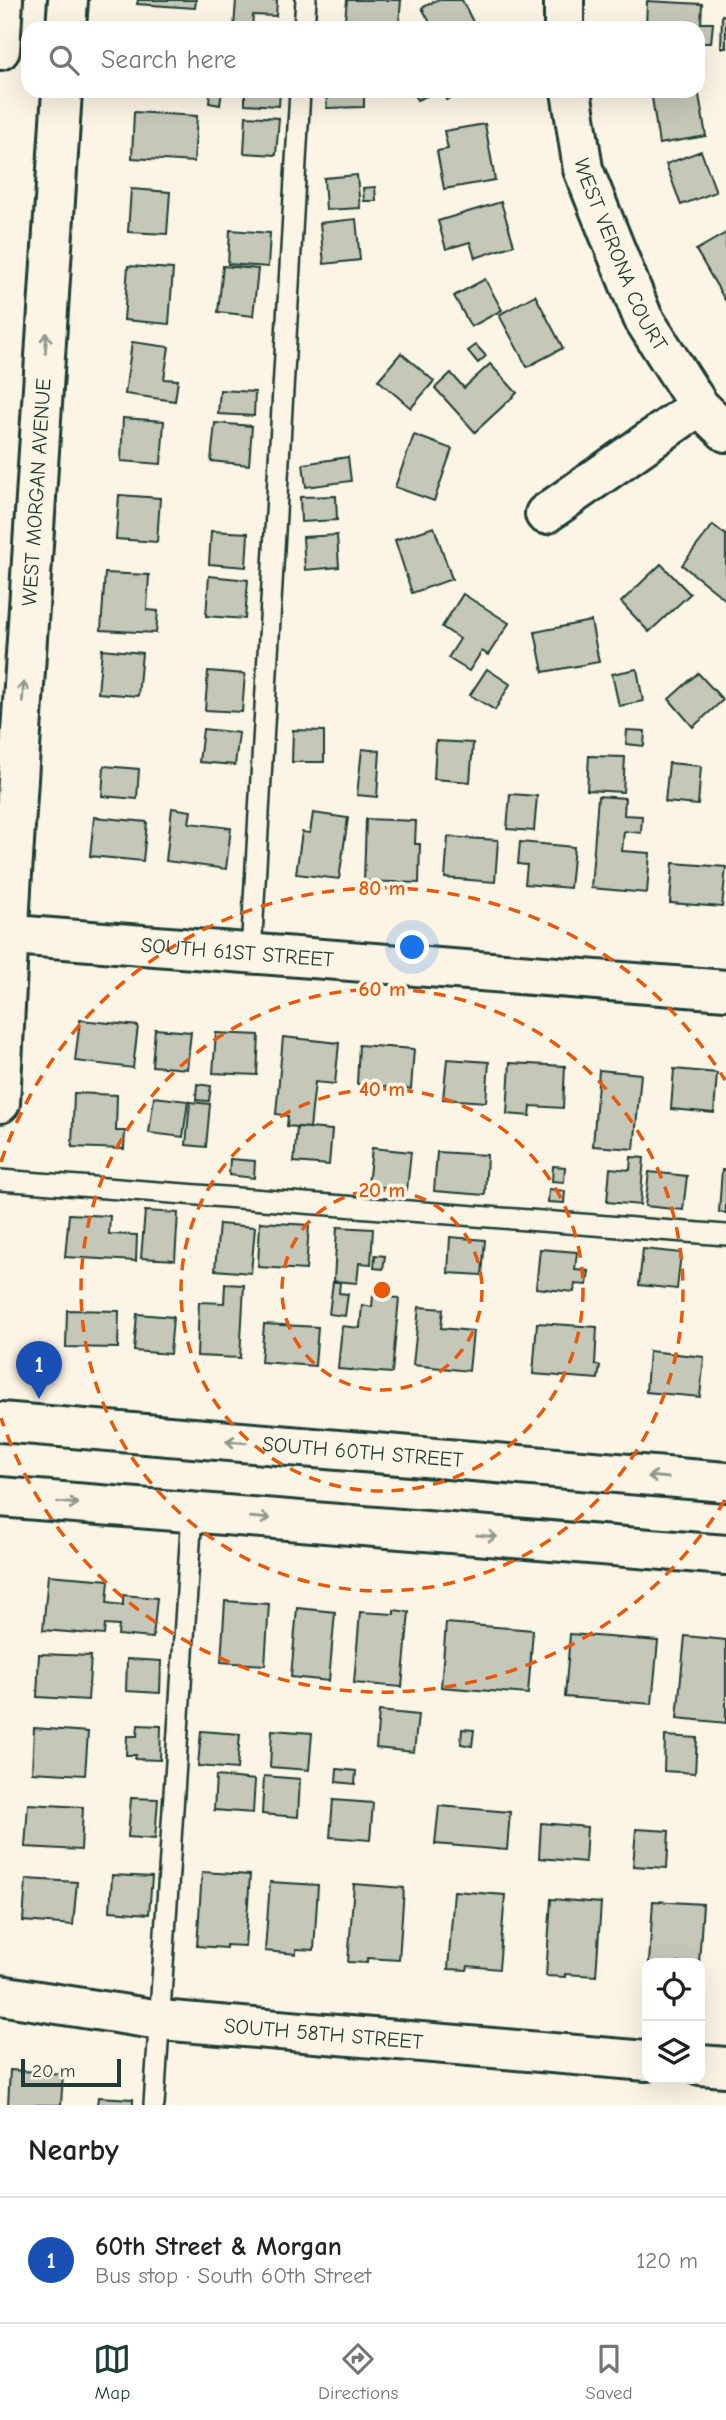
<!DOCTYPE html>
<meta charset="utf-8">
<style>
:root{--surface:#fff;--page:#f6f6f6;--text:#222;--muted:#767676;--line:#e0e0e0;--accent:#1f3d34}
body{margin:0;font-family:"Comic Neue",sans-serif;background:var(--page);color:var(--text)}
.controls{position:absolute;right:21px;bottom:21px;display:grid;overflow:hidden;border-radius:14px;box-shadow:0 7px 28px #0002}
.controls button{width:63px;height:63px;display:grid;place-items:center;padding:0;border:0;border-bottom:2px solid var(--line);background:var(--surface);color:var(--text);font:35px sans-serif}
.scale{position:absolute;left:21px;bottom:18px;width:100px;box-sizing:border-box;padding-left:7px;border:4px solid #1f3d34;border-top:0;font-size:19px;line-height:24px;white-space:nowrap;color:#1f3d34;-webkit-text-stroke:5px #fcf5e5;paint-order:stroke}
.you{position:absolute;left:413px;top:948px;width:24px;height:24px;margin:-18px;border:5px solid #fff;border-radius:50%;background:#1a73e8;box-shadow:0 0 0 10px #1a73e833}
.badge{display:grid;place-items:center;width:46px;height:46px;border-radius:50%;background:var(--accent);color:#fff;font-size:23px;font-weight:700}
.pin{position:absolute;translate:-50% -58px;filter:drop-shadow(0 2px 4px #0008)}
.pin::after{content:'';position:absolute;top:37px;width:24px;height:21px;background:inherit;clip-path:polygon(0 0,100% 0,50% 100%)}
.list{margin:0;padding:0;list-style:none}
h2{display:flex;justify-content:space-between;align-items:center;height:91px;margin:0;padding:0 28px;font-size:30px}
h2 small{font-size:23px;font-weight:400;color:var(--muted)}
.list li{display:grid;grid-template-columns:46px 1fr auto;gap:21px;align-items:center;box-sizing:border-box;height:126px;padding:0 28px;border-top:2px solid var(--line)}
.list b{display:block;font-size:26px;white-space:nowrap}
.list p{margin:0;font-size:23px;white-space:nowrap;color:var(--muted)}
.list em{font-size:23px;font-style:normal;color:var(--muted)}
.icon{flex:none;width:38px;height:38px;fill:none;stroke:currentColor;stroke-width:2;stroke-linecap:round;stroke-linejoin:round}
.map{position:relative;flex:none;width:726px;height:2105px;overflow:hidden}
.search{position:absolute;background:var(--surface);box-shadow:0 7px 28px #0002;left:21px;right:21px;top:21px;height:77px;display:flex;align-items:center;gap:18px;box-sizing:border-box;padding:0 24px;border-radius:21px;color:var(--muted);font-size:26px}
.sheet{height:217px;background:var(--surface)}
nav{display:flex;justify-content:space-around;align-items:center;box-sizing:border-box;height:98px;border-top:2px solid var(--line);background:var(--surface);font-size:19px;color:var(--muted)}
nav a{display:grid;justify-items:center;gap:4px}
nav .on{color:var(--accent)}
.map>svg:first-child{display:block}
.building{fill:#c5c7b9;stroke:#1f3d34;stroke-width:2}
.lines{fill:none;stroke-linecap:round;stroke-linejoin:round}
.lane-casing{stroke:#1f3d34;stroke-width:24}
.street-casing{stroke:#1f3d34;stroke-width:44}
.secondary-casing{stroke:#1f3d34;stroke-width:44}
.lane{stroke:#fcf5e5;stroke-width:19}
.street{stroke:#fcf5e5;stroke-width:38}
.secondary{stroke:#fcf5e5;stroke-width:38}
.oneway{stroke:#8e998c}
.ring{fill:none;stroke:#e8590c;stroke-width:3.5;stroke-dasharray:12 9}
.labels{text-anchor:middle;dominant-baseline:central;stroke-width:7;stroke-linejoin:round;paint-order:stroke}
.street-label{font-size:21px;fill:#1f3d34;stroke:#fcf5e5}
.centre{fill:#e8590c;stroke:#fcf5e5;stroke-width:3.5}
.ring-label{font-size:21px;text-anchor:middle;font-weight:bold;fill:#e8590c;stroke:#fcf5e5;stroke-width:7;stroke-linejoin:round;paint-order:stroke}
</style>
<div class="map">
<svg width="726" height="2105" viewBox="0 0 726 2105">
<rect width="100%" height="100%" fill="#fcf5e5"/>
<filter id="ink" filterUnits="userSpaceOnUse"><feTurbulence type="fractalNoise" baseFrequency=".0143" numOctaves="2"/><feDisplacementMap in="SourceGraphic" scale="14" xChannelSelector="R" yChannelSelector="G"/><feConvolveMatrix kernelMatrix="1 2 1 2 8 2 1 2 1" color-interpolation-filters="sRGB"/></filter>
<g filter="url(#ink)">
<!-- building -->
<g class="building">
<path d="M138,0H196L195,8L137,4Z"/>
<path d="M236,0H277L276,16L253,15L252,28H234Z"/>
<path d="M347,0H401L399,24L345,19Z"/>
<path d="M437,0H462L476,28H433L422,8Z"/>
<path d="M647,1L702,4L701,23H713L711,43H698V28H646Z"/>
<path d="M722,15H726V48H721Z"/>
<path d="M698,89L706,136L659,144L651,91H698Z"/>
<path d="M210,91H222L220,105L209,103Z"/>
<path d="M245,91H280L279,106L245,104Z"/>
<path d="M326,91H364V107L327,108Z"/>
<path d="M413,91H439L417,100Z"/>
<path d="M450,91H455L457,96L446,100L443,93Z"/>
<path d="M134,112L197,116L194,162L132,158Z"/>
<path d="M246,116L279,118L276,155L244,153Z"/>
<path d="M485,124L495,180L444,189L437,151L448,149L444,131Z"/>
<path d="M701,151L716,192L681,205L666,164Z"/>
<path d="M357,175L360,208L326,210L324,178Z"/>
<path d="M375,187L376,201H364L363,188Z"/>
<path d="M131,189L170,192L167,234L128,232Z"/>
<path d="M501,202L514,245L475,258L470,242L446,249L438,221Z"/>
<path d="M356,219L360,260L324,264L320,223Z"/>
<path d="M230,230L270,233L268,267L228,264Z"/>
<path d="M726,233V300H725L696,250Z"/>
<path d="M128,266L173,269L169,324L124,320Z"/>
<path d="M223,266L258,269L253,316L218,312Z"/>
<path d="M485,279L502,310L471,327L454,296Z"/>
<path d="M535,295L563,348L527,367L499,315Z"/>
<path d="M132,342L169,347L164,379L178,380L175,401L125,394Z"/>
<path d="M476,345L486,356L478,363L468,351Z"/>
<path d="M401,353L434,381L411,408L378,380Z"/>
<path d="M490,364L517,393L475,432L435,388L451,373L464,388Z"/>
<path d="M220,390L255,392L254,416L218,414Z"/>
<path d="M123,418L164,421L161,464L121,461Z"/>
<path d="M215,423L252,426L249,465L211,461Z"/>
<path d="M414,435L452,449L434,501L395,487Z"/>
<path d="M348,457L351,481L306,487L303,464Z"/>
<path d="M119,495L160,498L157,542L116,539Z"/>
<path d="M336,496L337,520L301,522L300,497Z"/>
<path d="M713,525L726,535V600L682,565Z"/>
<path d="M434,527L452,579L412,593L395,540Z"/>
<path d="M211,531L248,533L246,567L209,564Z"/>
<path d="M337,535L339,567L305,570L303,537Z"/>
<path d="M661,564L690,594L649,632L621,602Z"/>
<path d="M105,573L149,575L147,610L158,611L156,633L101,630Z"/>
<path d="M209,576L248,580L245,619L206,616Z"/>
<path d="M463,594L509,623L488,655L482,651L469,671L448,658L460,639L442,627Z"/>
<path d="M591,621L599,662L543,672L535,632Z"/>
<path d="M102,649L142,653L138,696L98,693Z"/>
<path d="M487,669L510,684L495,710L470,695Z"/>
<path d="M637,669L643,701L619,706L612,674Z"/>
<path d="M208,671L245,674L242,712L205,710Z"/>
<path d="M698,673L723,700L693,727L669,699Z"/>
<path d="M203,729L239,733L235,765L199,762Z"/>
<path d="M293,730L324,731V762H292Z"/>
<path d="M627,730L645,731L644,746L626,744Z"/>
<path d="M436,741L473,743L470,782L434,779Z"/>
<path d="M362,749L380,751L377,797L357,795Z"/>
<path d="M589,756L625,757L623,792L587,790Z"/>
<path d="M669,763L701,766L698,805L665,802Z"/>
<path d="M104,766L139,769L137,799L102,796Z"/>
<path d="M510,794L537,796L534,831L507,829Z"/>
<path d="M598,796L625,798L624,815L642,816L641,833L624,831L622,851L650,853L647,893L591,888Z"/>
<path d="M172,808L191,811L189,823L231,828L226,869L166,861Z"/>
<path d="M313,813L348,818L339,879L296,874L302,832L310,833Z"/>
<path d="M94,817L147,822L143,861L90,856Z"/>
<path d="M366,819L416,821L415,844H420L419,883L364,881Z"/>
<path d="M448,837L498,840L495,882L445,878Z"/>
<path d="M520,842L574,847L570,888L525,884L527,865L518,864Z"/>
<path d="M673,863L726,867L722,907L670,903Z"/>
<path d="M80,1020L138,1026L133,1068L75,1061Z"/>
<path d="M155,1029L191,1032L187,1069L152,1066Z"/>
<path d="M216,1033L259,1035L257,1075L213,1073Z"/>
<path d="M283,1037L339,1043L335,1084L315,1082L310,1128L287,1126L288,1116L276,1114Z"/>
<path d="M359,1045L414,1049L411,1089L357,1084Z"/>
<path d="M447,1059L489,1062L486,1102L443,1099Z"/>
<path d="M510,1063L565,1066L563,1108L531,1106L530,1116L507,1114Z"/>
<path d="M674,1069L717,1073L714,1113L671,1109Z"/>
<path d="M599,1070L641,1074L634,1149L593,1146Z"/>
<path d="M197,1084L211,1086L209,1101L196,1100Z"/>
<path d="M74,1093L117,1095L116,1131H125L124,1149L72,1147Z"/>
<path d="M154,1097L188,1101L183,1137L149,1133Z"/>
<path d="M190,1102L210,1104L206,1147L186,1145Z"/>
<path d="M297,1127L332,1130L329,1165L294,1162Z"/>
<path d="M372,1148L411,1152L407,1190L368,1185Z"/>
<path d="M437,1152L487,1155L485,1195L434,1191Z"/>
<path d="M631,1157L644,1158L640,1205L607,1202L610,1168L630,1170Z"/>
<path d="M230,1159L255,1161L254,1178L229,1175Z"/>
<path d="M553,1166L565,1167L564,1182L552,1181Z"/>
<path d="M722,1170H726V1213L719,1212Z"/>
<path d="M649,1172L687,1176L683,1210L645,1206Z"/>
<path d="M549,1189L565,1191L564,1203L548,1202Z"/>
<path d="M145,1211L178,1213L175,1260L141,1258Z"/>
<path d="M69,1214L110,1216L109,1234L137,1235L136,1261L65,1257Z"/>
<path d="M260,1222L309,1225L306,1270L258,1267Z"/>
<path d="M219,1224L255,1227L251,1273L215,1270Z"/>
<path d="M337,1227L373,1229L371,1264L359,1263L357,1283L334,1281Z"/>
<path d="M450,1237L485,1240L482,1275L448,1273Z"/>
<path d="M540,1249L577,1252L575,1270L589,1271L587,1285L575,1284L574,1292L536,1288Z"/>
<path d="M643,1249L681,1253L677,1289L639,1285Z"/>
<path d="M375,1255L385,1256L383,1269L374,1268Z"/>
<path d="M333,1282H340L339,1293L348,1294L345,1316L329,1314Z"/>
<path d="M225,1284L244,1285L240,1358L197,1356L199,1302L224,1303Z"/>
<path d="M373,1296L399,1298L392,1373L338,1369L342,1326L360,1328L362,1305L372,1307Z"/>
<path d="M419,1307L443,1309L441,1328L473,1331L469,1371L413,1365Z"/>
<path d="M67,1310L119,1311L118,1348L66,1347Z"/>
<path d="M137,1314L173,1317L170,1354L134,1351Z"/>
<path d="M537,1323L597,1327L595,1365L600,1366L598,1379L533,1374Z"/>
<path d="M264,1324L318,1327L315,1366L261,1362Z"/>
<path d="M649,1351L704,1357L700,1397L646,1392Z"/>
<path d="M48,1575L109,1580L107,1603L123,1605V1595L157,1598L153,1638L118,1635L119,1626L105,1625L104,1635L43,1630Z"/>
<path d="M225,1601L269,1604L265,1665L221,1662Z"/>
<path d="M297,1608L335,1612L329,1681L291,1677Z"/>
<path d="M394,1610L409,1612L402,1687L354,1683L360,1612L394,1614Z"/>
<path d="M446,1623L533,1630L528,1694L441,1687Z"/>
<path d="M570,1634L658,1641L652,1704L565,1697Z"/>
<path d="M685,1636L726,1640V1723L677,1718Z"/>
<path d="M39,1654L91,1656L88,1700L37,1697Z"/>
<path d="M127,1659L161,1661L160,1693L126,1691Z"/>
<path d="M379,1711L418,1715L414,1752L376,1748Z"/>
<path d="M138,1725L161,1726L160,1760L135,1759L136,1755H126L127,1736H137Z"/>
<path d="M34,1728L88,1732L85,1775L32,1772Z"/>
<path d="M462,1729L474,1730L472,1746L461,1744Z"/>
<path d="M272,1730L312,1733L309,1770L270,1767Z"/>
<path d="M201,1731L240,1734L237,1769L198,1766Z"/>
<path d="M665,1736L697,1738L695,1773L664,1771Z"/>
<path d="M337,1769L356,1771L355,1784L336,1782Z"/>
<path d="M216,1776L255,1780L253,1813L214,1810Z"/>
<path d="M264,1776L300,1779L298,1817L262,1814Z"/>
<path d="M131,1798L158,1799L155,1839L128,1837Z"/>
<path d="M333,1800L373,1803L370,1840L330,1837Z"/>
<path d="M28,1804L83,1807L81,1850L25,1847Z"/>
<path d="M439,1806L510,1812L507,1850L435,1844Z"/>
<path d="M541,1823L587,1827L585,1862L539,1858Z"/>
<path d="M636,1829L669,1831L667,1868L633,1866Z"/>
<path d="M202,1872L250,1875L245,1946L226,1945V1948L197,1946Z"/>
<path d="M112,1875L152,1877L149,1914L110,1911Z"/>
<path d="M26,1879L77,1882L73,1925L23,1921Z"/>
<path d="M270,1882L318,1885L314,1950L296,1949V1954L265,1951Z"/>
<path d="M354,1884L404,1888L399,1960L367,1958V1963L348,1962Z"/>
<path d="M454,1891L505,1895L499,1969L468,1966L467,1970L448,1969Z"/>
<path d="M551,1899L601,1903L596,1976L565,1974V1977L546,1976Z"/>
<path d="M653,1901L703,1904L699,1963H649Z"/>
<path d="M10,2070L63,2074L61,2105H8Z"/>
<path d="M98,2097L133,2099V2105H97Z"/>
</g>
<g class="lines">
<!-- lane casing -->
<g class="lane-casing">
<g id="lane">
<path d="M304,28L306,0"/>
<path d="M251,954L300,91"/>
<path d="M0,1180L726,1235"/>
<path d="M154,2105L192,1513"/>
</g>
</g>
<!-- street casing -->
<g class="street-casing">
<g id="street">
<path d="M564,0V28"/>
<path id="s1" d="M571,91L583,169L643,318L699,406L726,432"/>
<path d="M545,514L699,406"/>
<path id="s2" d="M0,934L726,990"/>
<path id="s3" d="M0,1995L160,2020L647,2061"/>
<path d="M700,2065L726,2067"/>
</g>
</g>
<!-- secondary casing -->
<g class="secondary-casing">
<g id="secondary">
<path d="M66,28L68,0"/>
<path d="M0,50L3,0"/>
<path id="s4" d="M0,1103L11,889L62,91"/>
<path id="s5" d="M0,1422L726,1482"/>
<path d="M0,1497L726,1555"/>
</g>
</g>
<!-- lane -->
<use href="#lane" class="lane"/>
<!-- street -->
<use href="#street" class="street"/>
<!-- secondary -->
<use href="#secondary" class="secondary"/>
</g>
<!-- one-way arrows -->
<defs><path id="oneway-shaft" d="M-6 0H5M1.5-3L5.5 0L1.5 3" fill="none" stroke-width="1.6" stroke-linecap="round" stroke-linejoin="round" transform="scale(1.75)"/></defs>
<g class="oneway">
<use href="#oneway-shaft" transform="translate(46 343) rotate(-86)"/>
<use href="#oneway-shaft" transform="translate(23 692) rotate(-86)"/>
<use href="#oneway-shaft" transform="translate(236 1442) rotate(-175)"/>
<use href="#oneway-shaft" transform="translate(658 1477) rotate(-175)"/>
<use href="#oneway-shaft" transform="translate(68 1503) rotate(5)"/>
<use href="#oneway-shaft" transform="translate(260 1518) rotate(5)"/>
<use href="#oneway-shaft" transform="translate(487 1536) rotate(5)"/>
</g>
</g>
<!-- distance rings -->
<g class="ring">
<circle cx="382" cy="1290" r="100"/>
<circle cx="382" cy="1290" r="201"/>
<circle cx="382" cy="1290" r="301"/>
<path d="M725 1500A402 402 0 0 1 1 1418M1 1162A402 402 0 0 1 725 1080"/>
</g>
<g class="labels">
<!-- street labels -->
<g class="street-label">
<text stroke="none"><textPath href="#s1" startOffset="172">WEST VERONA COURT</textPath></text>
<text stroke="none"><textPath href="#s4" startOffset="612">WEST MORGAN AVENUE</textPath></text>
<text stroke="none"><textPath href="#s2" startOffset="238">SOUTH 61ST STREET</textPath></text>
<text stroke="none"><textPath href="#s5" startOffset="364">SOUTH 60TH STREET</textPath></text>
<text stroke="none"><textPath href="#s3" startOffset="326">SOUTH 58TH STREET</textPath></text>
</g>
</g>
<circle cx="382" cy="1290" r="10" class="centre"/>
<g class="ring-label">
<text x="382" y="895">80 m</text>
<text x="382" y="996">60 m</text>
<text x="382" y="1096">40 m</text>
<text x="382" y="1197">20 m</text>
</g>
</svg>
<div class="controls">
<button><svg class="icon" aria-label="locate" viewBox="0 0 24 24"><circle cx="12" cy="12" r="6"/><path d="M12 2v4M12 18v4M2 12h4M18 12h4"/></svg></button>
<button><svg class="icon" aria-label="layers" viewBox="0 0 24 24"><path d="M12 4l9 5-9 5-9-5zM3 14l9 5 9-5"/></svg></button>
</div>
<div class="scale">20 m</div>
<div class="you"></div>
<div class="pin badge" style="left:39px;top:1399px;background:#1a4fb4">1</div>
<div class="search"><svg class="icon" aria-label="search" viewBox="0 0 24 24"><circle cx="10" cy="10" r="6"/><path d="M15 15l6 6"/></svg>Search here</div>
</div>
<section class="sheet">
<h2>Nearby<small></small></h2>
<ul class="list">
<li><span class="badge" style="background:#1a4fb4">1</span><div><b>60th Street &amp; Morgan</b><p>Bus stop · South 60th Street</p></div><em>120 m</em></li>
</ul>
</section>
<nav>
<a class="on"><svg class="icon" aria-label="map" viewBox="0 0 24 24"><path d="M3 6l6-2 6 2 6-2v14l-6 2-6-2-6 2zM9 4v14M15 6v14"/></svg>Map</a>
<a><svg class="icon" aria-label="directions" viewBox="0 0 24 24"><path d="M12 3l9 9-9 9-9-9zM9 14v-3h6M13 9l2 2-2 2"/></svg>Directions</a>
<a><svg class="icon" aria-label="saved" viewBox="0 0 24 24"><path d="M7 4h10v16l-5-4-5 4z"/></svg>Saved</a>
</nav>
